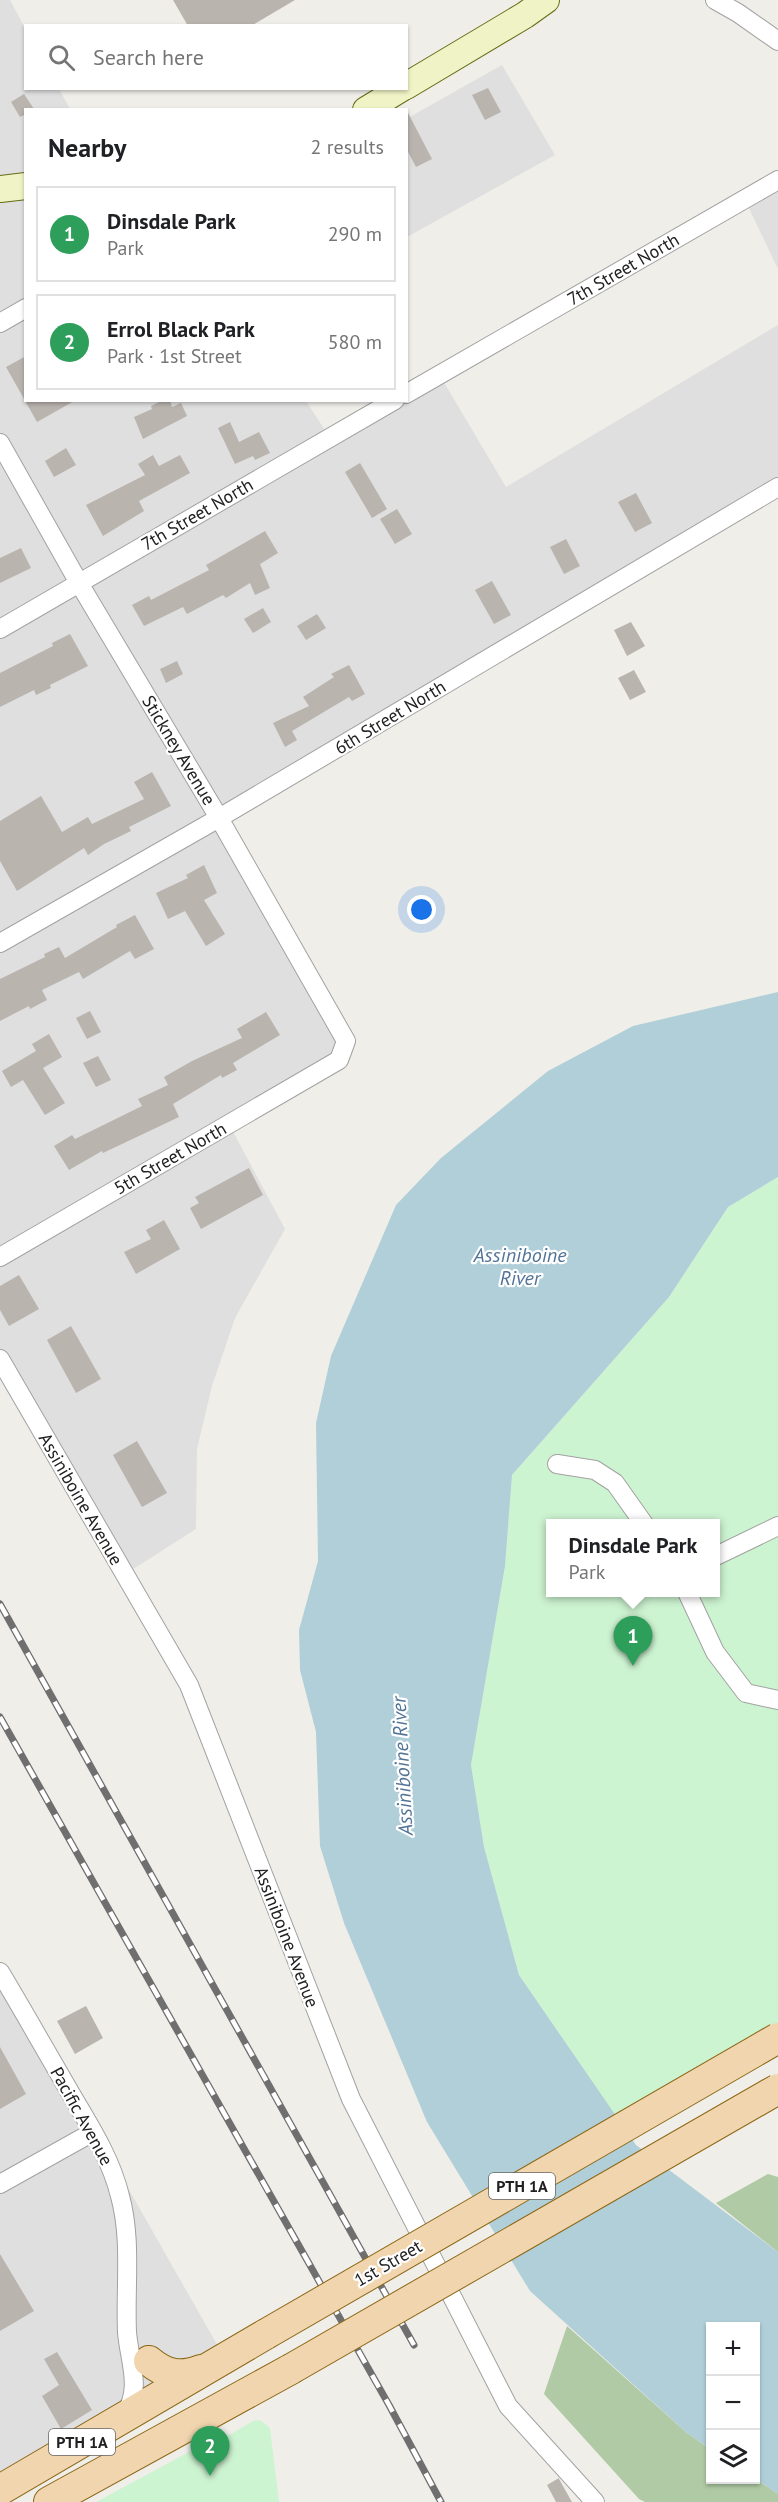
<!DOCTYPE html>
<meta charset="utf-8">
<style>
:root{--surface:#fff;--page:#f2f2f2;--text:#202124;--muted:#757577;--line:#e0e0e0;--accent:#d93025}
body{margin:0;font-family:"PT Sans",sans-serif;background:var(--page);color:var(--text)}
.controls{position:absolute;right:18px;bottom:18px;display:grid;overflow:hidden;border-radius:0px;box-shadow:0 2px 4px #0004}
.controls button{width:54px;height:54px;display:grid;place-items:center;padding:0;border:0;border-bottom:2px solid var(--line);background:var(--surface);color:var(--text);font:30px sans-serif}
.you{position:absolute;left:422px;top:910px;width:21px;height:21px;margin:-15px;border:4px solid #fff;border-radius:50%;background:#1a73e8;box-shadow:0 0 0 9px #1a73e833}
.badge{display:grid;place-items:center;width:39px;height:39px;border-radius:50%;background:var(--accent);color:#fff;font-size:20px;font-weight:700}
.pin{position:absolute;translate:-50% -50px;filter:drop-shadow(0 2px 3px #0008)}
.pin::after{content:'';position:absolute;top:32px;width:21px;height:18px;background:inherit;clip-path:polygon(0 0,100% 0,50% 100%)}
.popup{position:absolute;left:546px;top:1519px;width:174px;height:78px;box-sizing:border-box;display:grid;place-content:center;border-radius:0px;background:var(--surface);filter:drop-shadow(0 2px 4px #0005);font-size:20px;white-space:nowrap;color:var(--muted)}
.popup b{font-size:22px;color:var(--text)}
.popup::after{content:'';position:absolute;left:50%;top:100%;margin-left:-12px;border:12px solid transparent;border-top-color:var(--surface)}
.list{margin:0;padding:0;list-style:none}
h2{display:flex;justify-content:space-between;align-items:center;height:78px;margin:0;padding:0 24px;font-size:26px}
h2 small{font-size:20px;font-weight:400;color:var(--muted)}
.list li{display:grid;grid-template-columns:39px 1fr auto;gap:18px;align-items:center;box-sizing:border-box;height:96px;margin:0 12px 12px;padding:0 12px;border:2px solid var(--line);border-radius:0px}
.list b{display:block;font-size:22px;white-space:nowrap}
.list p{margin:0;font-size:20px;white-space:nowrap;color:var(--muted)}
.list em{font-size:20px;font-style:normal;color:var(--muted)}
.icon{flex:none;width:33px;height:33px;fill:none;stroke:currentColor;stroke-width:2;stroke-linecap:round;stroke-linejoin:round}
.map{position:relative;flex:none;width:778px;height:2502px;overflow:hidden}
.search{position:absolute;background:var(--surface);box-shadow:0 2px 4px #0004;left:24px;top:24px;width:384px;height:66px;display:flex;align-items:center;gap:15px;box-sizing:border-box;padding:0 21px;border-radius:0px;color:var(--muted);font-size:22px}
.panel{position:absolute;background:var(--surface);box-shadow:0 2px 4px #0004;left:24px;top:108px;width:384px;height:294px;border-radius:0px}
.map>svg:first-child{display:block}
.residential{fill:#dfdfdf}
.forest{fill:#afcaa4}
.park{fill:#cdf4d1;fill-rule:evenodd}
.water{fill:#b0cfd8}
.building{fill:#bab4af}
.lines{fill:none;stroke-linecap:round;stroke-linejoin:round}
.street-casing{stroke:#a2a2a2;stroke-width:20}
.secondary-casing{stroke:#636d14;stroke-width:28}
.primary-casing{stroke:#8b6513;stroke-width:32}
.street{stroke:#fff;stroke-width:18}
.secondary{stroke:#f0f3c5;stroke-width:26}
.primary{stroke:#f1d5ae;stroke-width:30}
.rail-casing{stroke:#6f6f6f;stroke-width:7}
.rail{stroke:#fff;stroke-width:4.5;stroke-dasharray:14;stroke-linecap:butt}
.primary-bridge-casing{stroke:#8b6513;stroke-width:32;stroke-linecap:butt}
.primary-bridge{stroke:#f1d5ae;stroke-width:30}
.labels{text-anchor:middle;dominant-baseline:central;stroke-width:4.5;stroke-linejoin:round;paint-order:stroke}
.shield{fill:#fff;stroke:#646464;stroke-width:1.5}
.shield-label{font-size:16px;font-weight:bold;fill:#212121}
.street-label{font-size:18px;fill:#212121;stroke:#fff}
.water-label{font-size:20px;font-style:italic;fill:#527497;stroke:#fff}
</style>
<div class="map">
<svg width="778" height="2502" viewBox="0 0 778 2502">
<rect width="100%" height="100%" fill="#f0eee9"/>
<!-- residential -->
<g class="residential">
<path d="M0,0H10L25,28L26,88L59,89L70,109L26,110V400L306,401L332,441L442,379L506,487L778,325V487L220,818L346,1041L339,1060L229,1124L285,1229L235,1318L212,1386L197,1449L196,1529L127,1573L0,1356Z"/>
<path d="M502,65L555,155L407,237L406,119Z"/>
<path d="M778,182V269L745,200Z"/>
<path d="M0,1963L219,2348L0,2472Z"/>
</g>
<!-- forest -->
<g class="forest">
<path d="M768,2174L778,2177V2252L716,2203Z"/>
<path d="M567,2326L687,2433L710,2449V2480L756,2479L778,2494V2502H645L639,2499L544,2394Z"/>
</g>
<!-- park -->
<g class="park">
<path d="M778,1177V2032L620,2123L519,1975L484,1847L471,1765L505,1566L512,1475L669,1297L728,1207ZM550,1524H716V1592H550Z"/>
<path d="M260,2420L270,2428L279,2502H96L189,2452L226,2437L253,2421Z"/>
</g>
<!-- water -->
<path class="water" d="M778,992V1177L728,1207L669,1297L512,1475L505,1566L471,1765L484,1847L519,1975L636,2145L778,2252V2494L756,2479V2326H710V2449L687,2433L530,2291L427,2122L344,1923L320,1846L316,1732L300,1670L299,1630L318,1561L316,1423L331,1356L396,1205L441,1158L548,1071L633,1026Z"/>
<!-- building -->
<g class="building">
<path d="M173,0H295L251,26H188Z"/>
<path d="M488,88L501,112L485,120L472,95Z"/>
<path d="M24,94L34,109L26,110V114L20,117L11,102Z"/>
<path d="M406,109L432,159L416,167L406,148Z"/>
<path d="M26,356V400H76L37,422L6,367Z"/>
<path d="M163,400H170L172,407L181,403L187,416L143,439L134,417L152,409L151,406Z"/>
<path d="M230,422L239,442L259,432L270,453L255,460L253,456L235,464L218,428Z"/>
<path d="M66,448L76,465L54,477L45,461Z"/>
<path d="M153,455L159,466L180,455L190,473L139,501L144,511L103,536L86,505L145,475L138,464Z"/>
<path d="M360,463L387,509L372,518L345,472Z"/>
<path d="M636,493L652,523L635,532L618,502Z"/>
<path d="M397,509L412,534L395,544L380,519Z"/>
<path d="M265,531L278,553L260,564L270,588L255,595L250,583L226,598L223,595L187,614L183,607L144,626L132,605L149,596L151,600L209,570L206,565Z"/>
<path d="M566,539L580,566L564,574L550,547Z"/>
<path d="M21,548L31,568L0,583V558Z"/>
<path d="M492,581L511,615L494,624L475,590Z"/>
<path d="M263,608L271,622L253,633L244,619Z"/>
<path d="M317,614L326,628L306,640L297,626Z"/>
<path d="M631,622L645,646L627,656L614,630Z"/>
<path d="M70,634L88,666L50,685L51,688L36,695L34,690L0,707V673L53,646L52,643Z"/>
<path d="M177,661L183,674L166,683L160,669Z"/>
<path d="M349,665L365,694L352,701L349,697L292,731L297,740L285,747L273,723L309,706L303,697L334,677L331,674Z"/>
<path d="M634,670L646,692L630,700L618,678Z"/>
<path d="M152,772L171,806L129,827L131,831L104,844L88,855L84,848L17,891L0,861V821L41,796L62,832L88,817L92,824L144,799L134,782Z"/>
<path d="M204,865L217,893L204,900L225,934L206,946L185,911L168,919L156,893L188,878L186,875Z"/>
<path d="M135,915L154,949L135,959L130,951L83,979L79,972L42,990L47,1000L30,1009L29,1006L0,1021V979L45,957L44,954L59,947L65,958L117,927L116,925Z"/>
<path d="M90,1011L101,1032L87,1039L76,1018Z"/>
<path d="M266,1012L280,1035L233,1063L237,1070L222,1078L221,1075L173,1104L179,1117L103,1153L102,1151L69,1170L54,1146L72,1135L75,1139L142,1106L138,1099L168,1085L164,1077L192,1061L242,1038L237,1029Z"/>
<path d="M49,1034L62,1057L43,1068L65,1103L45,1115L23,1080L11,1087L2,1071L36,1051L32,1044Z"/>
<path d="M98,1056L111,1080L96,1087L83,1063Z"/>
<path d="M249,1168L263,1195L201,1229L190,1208L199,1203L195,1197Z"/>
<path d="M164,1220L180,1249L136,1274L124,1252L151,1239L146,1230Z"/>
<path d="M19,1275L39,1309L9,1326L0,1310V1286Z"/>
<path d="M71,1326L101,1379L76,1393L47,1340Z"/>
<path d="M137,1441L167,1493L142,1507L113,1455Z"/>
<path d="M86,2006L103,2038L75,2054L57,2021Z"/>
<path d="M0,2047L26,2094L0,2109Z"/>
<path d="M0,2254L34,2311L0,2331Z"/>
<path d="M57,2352L92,2410L61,2429L42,2396L59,2385L44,2359Z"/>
<path d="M559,2478V2479L572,2502H556L547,2485Z"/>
</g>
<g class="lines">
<!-- street casing -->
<g class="street-casing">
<g id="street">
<path d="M715,0L738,13L778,41"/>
<path d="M0,323L26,308"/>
<path d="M406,394L778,180"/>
<path d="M0,443L79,583L219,818L346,1041L339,1060L0,1257"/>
<path d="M0,629L395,400"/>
<path d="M0,943L219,818L778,487"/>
<path d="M0,1359L189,1685L351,2099L508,2406L595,2502"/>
<path d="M557,1464L595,1470L615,1483L644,1524"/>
<path d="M716,1556L778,1526"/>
<path d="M687,1592L715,1652L746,1693L778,1700"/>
<path d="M0,1972C24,2012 47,2053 71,2094C90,2126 111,2159 120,2196C132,2240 125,2286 127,2332C129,2360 143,2390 124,2415"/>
<path d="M0,2184L93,2132"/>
</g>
</g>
<!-- secondary casing -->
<g class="secondary-casing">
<g id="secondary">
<path d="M406,86L525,15L546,0"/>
<path d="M366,110L402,88"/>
<path d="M0,189L26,186"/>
</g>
</g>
<!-- primary casing -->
<g class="primary-casing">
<g id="primary">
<path d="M149,2361C166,2375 180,2378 201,2370"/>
<path d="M0,2490L266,2334"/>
<path d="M49,2502L291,2369"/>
</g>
</g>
<!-- street -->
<use href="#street" class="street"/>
<!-- secondary -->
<use href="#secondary" class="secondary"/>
<!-- primary -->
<use href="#primary" class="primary"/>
<!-- rail casing -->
<g class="rail-casing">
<g id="rail">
<path d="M0,1604L414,2345"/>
<path d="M0,1717L389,2405L441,2502"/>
</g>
</g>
<!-- rail -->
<use href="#rail" class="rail"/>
<!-- primary-bridge casing -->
<g class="primary-bridge-casing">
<g id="primary-bridge">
<path d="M266,2334L778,2038"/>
<path d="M291,2369L778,2089"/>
</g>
</g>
<!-- primary-bridge -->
<use href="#primary-bridge" class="primary-bridge"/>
</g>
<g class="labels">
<!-- shield labels -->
<g class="shield">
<rect x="489" y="2173" width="66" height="26" rx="4.5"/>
<rect x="49" y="2429" width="66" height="26" rx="4.5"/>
</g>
<g class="shield-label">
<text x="522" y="2186">PTH 1A</text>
<text x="82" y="2442">PTH 1A</text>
</g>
<!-- street labels -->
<g class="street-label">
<text transform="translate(623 269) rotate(-30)">7th Street North</text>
<text transform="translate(197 514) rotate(-30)">7th Street North</text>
<text transform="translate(390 717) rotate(-31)">6th Street North</text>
<text transform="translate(179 750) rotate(59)">Stickney Avenue</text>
<text transform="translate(170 1158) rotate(-30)">5th Street North</text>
<text transform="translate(81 1499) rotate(60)">Assiniboine Avenue</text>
<text transform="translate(287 1937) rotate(69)">Assiniboine Avenue</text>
<text transform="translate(82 2116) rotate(61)">Pacific Avenue</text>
<text transform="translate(388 2263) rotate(-30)">1st Street</text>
</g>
<!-- water labels -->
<g class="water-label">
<text x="520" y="1255">Assiniboine<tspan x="520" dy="23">River</tspan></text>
<text transform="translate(402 1766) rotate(-93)">Assiniboine River</text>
</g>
</g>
</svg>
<div class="controls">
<button>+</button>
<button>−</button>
<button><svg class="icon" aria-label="layers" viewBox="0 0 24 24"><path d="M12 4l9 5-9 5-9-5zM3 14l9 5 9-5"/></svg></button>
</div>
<div class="you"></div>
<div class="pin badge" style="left:633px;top:1666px;background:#2e9e5b">1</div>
<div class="popup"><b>Dinsdale Park</b>Park</div>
<div class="pin badge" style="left:210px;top:2476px;background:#2e9e5b">2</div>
<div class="search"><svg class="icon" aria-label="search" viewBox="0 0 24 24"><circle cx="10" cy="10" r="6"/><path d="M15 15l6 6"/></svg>Search here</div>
<section class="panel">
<h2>Nearby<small>2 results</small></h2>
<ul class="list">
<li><span class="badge" style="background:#2e9e5b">1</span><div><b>Dinsdale Park</b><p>Park</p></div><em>290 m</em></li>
<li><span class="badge" style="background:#2e9e5b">2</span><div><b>Errol Black Park</b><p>Park · 1st Street</p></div><em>580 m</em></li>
</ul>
</section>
</div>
